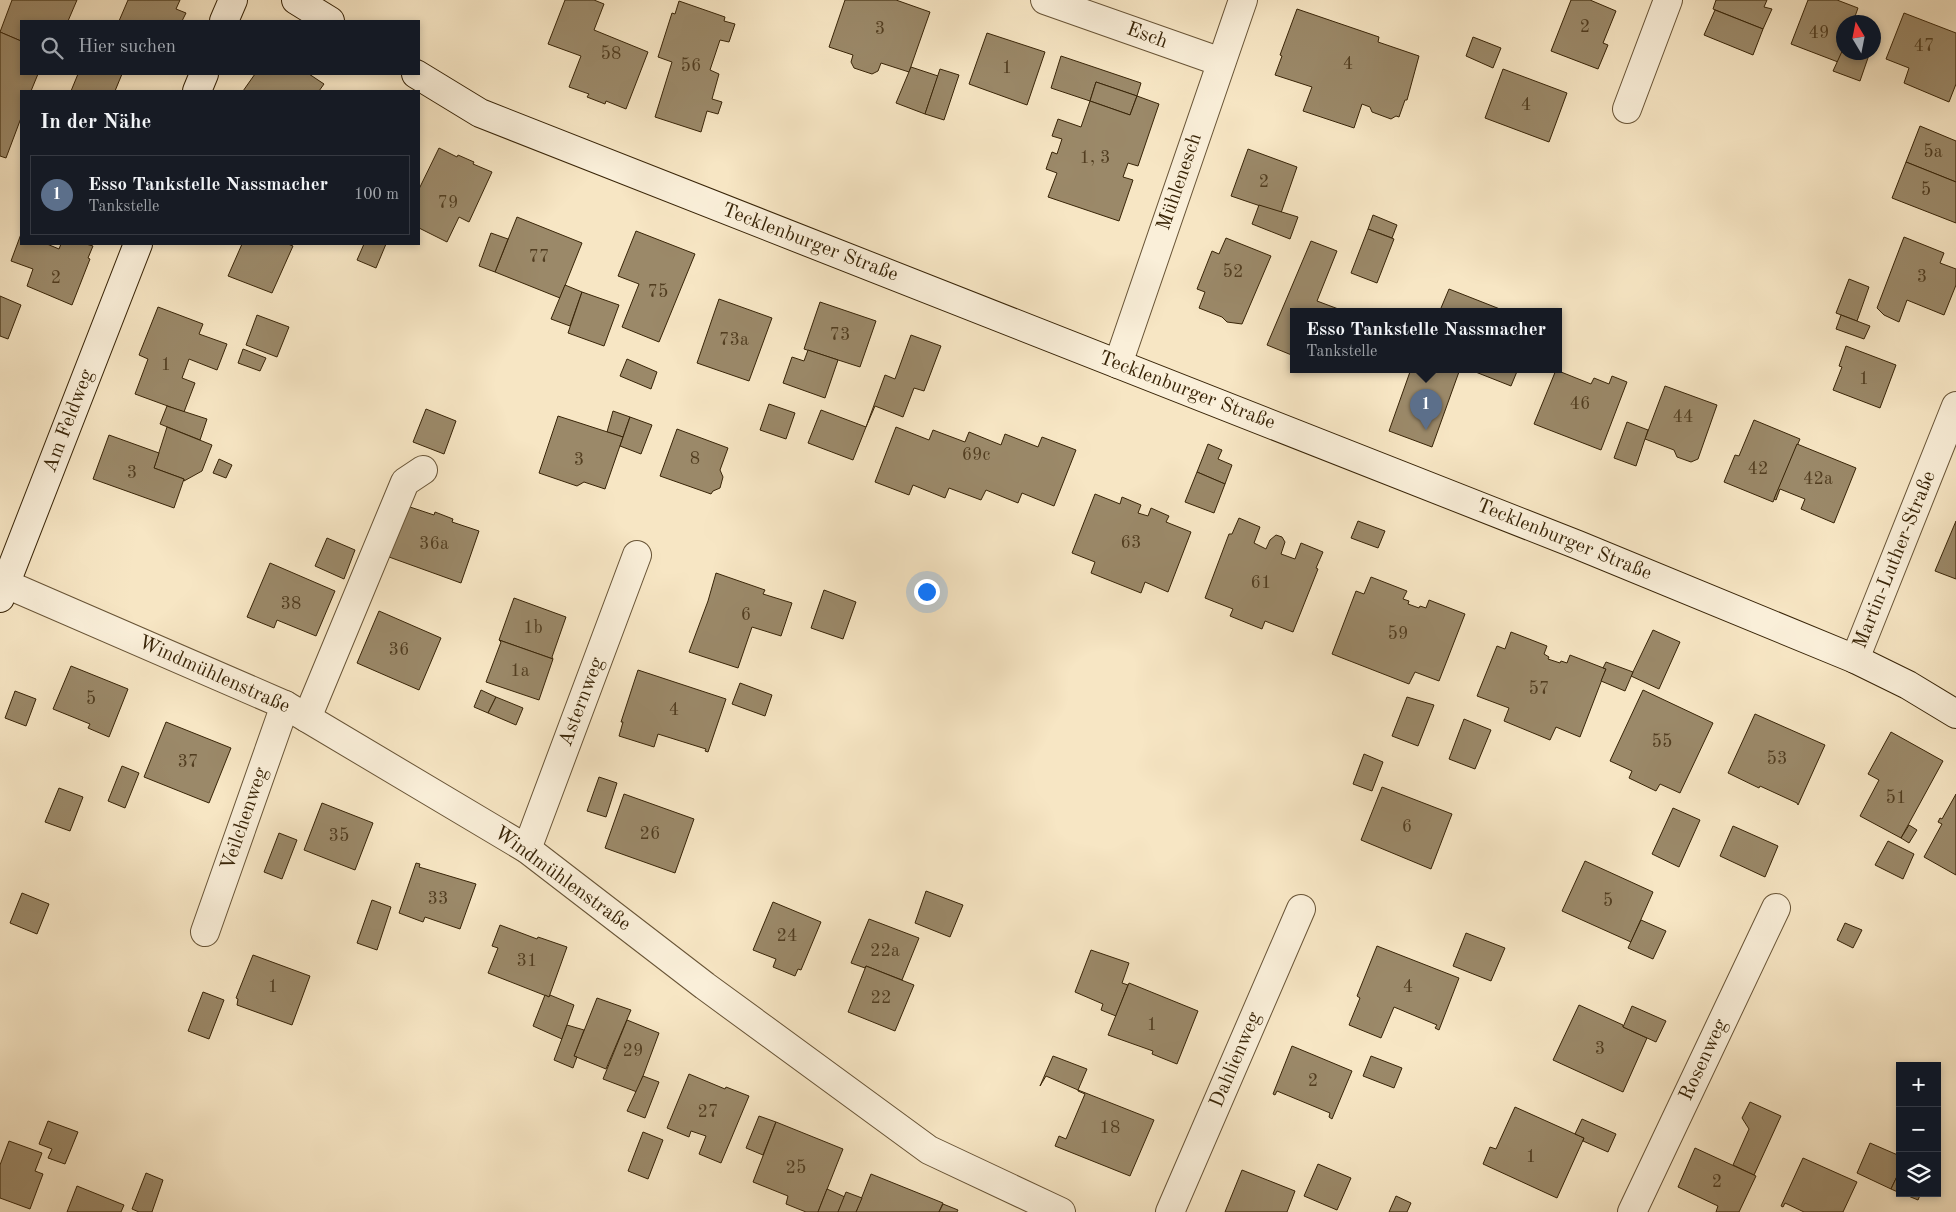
<!DOCTYPE html>
<html lang="de">
<meta charset="utf-8">
<style>
:root{--surface:#171b24;--page:#242831;--text:#f1f3f6;--muted:#9ea1a6;--line:#363941;--accent:#0f766e}
body{margin:0;font-family:"Old Standard TT",serif;background:var(--page);color:var(--text)}
.controls{position:absolute;right:15px;bottom:15px;display:grid;overflow:hidden;border-radius:0px;box-shadow:0 2px 8px #0003}
.controls button{width:45px;height:45px;display:grid;place-items:center;padding:0;border:0;border-bottom:1px solid var(--line);background:var(--surface);color:var(--text);font:25px sans-serif}
.compass{position:absolute;left:1836px;top:15px;width:45px;height:45px;border-radius:50%;background:var(--surface);box-shadow:0 2px 8px #0003;rotate:350deg}
.you{position:absolute;left:926px;top:591px;width:18px;height:18px;margin:-12px;border:4px solid #fff;border-radius:50%;background:#1a73e8;box-shadow:0 0 0 8px #1a73e833}
.badge{display:grid;place-items:center;width:32px;height:32px;border-radius:50%;background:var(--accent);color:#fff;font-size:16px;font-weight:700}
.pin{position:absolute;translate:-50% -41px;filter:drop-shadow(0 1px 2px #0008)}
.pin::after{content:'';position:absolute;top:26px;width:18px;height:15px;background:inherit;clip-path:polygon(0 0,100% 0,50% 100%)}
.popup{position:absolute;left:1290px;top:308px;width:272px;height:65px;box-sizing:border-box;display:grid;place-content:center;border-radius:0px;background:var(--surface);filter:drop-shadow(0 1px 4px #0005);font-size:16px;white-space:nowrap;color:var(--muted)}
.popup b{font-size:19px;color:var(--text)}
.popup::after{content:'';position:absolute;left:50%;top:100%;margin-left:-10px;border:10px solid transparent;border-top-color:var(--surface)}
.list{margin:0;padding:0;list-style:none}
h2{display:flex;justify-content:space-between;align-items:center;height:65px;margin:0;padding:0 20px;font-size:21px}
h2 small{font-size:16px;font-weight:400;color:var(--muted)}
.list li{display:grid;grid-template-columns:32px 1fr auto;gap:15px;align-items:center;box-sizing:border-box;height:80px;margin:0 10px 10px;padding:0 10px;border:1px solid var(--line);border-radius:0px}
.list b{display:block;font-size:19px;white-space:nowrap}
.list p{margin:0;font-size:16px;white-space:nowrap;color:var(--muted)}
.list em{font-size:16px;font-style:normal;color:var(--muted)}
.icon{flex:none;width:28px;height:28px;fill:none;stroke:currentColor;stroke-width:2;stroke-linecap:round;stroke-linejoin:round}
.map{position:relative;flex:none;width:1956px;height:1212px;overflow:hidden}
.search{position:absolute;background:var(--surface);box-shadow:0 2px 8px #0003;left:20px;top:20px;width:400px;height:55px;display:flex;align-items:center;gap:12px;box-sizing:border-box;padding:0 18px;border-radius:0px;color:var(--muted);font-size:19px}
.panel{position:absolute;background:var(--surface);box-shadow:0 2px 8px #0003;left:20px;top:90px;width:400px;height:155px;border-radius:0px}
.map>svg:first-child{display:block}
.building{fill:#9b8969;stroke:#382407}
.lines{fill:none;stroke-linecap:round;stroke-linejoin:round}
.street-casing{stroke:#685436;stroke-width:30}
.secondary-casing{stroke:#382407;stroke-width:30}
.street{stroke:#faefd9;stroke-width:28}
.secondary{stroke:#faefd9;stroke-width:28}
.labels{text-anchor:middle;dominant-baseline:central;stroke-width:5;stroke-linejoin:round;paint-order:stroke}
.number-label{font-size:18px;fill:#513d20}
.street-label{font-size:20px;fill:#382407;stroke:#faefd9}
</style>
<div class="map">
<svg width="1956" height="1212" viewBox="0 0 1956 1212">
<rect width="100%" height="100%" fill="#f7e6c4"/>
<filter id="stains"><feTurbulence type="fractalNoise" baseFrequency=".004" numOctaves="4"/><feColorMatrix values="0 0 0 0 .2 0 0 0 0 .09 0 0 0 0 .02 0 0 0 .5 -.17"/></filter>
<radialGradient id="worn" r=".72"><stop offset=".6" stop-color="#630" stop-opacity="0"/><stop offset="1" stop-color="#630" stop-opacity=".3"/></radialGradient>
<!-- building -->
<g class="building">
<path d="M12,0H77L68,21H21V41L0,32Z"/>
<path d="M128,0H180L176,9L186,13L182,21H119Z"/>
<path d="M565,0H594L604,4L594,30L648,52L626,109L606,101L605,104L587,97L589,94L569,87L581,56L548,44Z"/>
<path d="M845,0H896L930,12L909,72L881,63L878,71L872,74L854,68L851,62L853,55L829,47Z"/>
<path d="M1571,0H1590L1616,11L1603,43L1608,45L1598,69L1551,51Z"/>
<path d="M1716,0H1767L1764,7L1772,9L1763,29L1713,9Z"/>
<path d="M1808,0H1837L1858,8L1853,22H1844V47L1838,62L1791,44Z"/>
<path d="M679,1L725,17L724,21L735,24L729,42L720,40L710,70L719,74L712,99L722,102L718,114L707,111L701,132L655,117L672,62L658,57L672,13L675,14Z"/>
<path d="M1297,9L1379,37L1378,42L1419,56L1407,100H1405L1399,117L1396,116L1391,119L1372,112L1370,107L1362,104L1354,128L1303,111L1312,87L1275,75L1282,56L1280,55Z"/>
<path d="M1715,10L1763,29L1753,55L1704,35Z"/>
<path d="M1904,13L1956,33V84L1949,102L1904,83L1909,68L1886,59Z"/>
<path d="M0,32L21,41V74H38L31,91H21V118L6,158L0,156Z"/>
<path d="M987,33L1045,52L1027,105L969,84Z"/>
<path d="M1473,37L1501,48L1493,68L1466,56Z"/>
<path d="M1844,47V52H1870L1860,81L1833,71Z"/>
<path d="M1061,56L1141,83L1137,96L1096,82L1090,101L1051,88Z"/>
<path d="M911,67L938,76L925,114L896,103Z"/>
<path d="M940,69L959,75L944,120L925,114Z"/>
<path d="M1503,69L1567,93L1549,142L1485,118Z"/>
<path d="M78,74H122L115,91H71Z"/>
<path d="M255,74H309L324,84L319,91H243Z"/>
<path d="M1096,82L1137,96L1130,115L1090,101Z"/>
<path d="M1137,96L1159,104L1138,166L1128,163L1123,177L1133,180L1119,221L1048,197L1057,173L1046,169L1052,152L1057,154L1062,139L1052,136L1058,119L1081,127L1090,101L1130,115Z"/>
<path d="M1920,126L1956,141V182L1906,162Z"/>
<path d="M439,148L457,157L458,155L474,162L473,164L492,172L469,222L459,217L447,242L419,228V189Z"/>
<path d="M1248,149L1297,167L1281,213L1231,196Z"/>
<path d="M1906,162L1956,182V223L1892,198Z"/>
<path d="M1259,205L1298,217L1290,239L1252,224Z"/>
<path d="M1373,215L1397,225L1392,238L1368,229Z"/>
<path d="M517,217L582,243L560,298L495,272Z"/>
<path d="M1368,229L1394,239L1377,283L1351,273Z"/>
<path d="M636,231L695,254L659,342L622,327L639,284L618,276Z"/>
<path d="M491,233L508,239L495,272L479,266Z"/>
<path d="M21,234V244H47L59,249L61,244H86L93,246L88,258L90,259L72,305L27,286L33,269L11,261Z"/>
<path d="M1904,237L1944,253L1940,263L1956,269V285L1944,315L1907,300L1899,322L1884,315L1877,308Z"/>
<path d="M1226,238L1271,256L1242,324L1227,322L1222,317L1199,308L1205,292L1197,289L1212,251L1219,254Z"/>
<path d="M1311,241L1337,251L1317,301L1341,310L1340,311H1294V356L1267,345Z"/>
<path d="M242,244H288L293,246L272,293L228,276Z"/>
<path d="M364,244H386L376,268L357,260Z"/>
<path d="M1849,279L1869,287L1857,321L1836,313Z"/>
<path d="M565,285L582,292L570,326L551,319Z"/>
<path d="M1449,289L1505,311H1441V308Z"/>
<path d="M582,292L619,305L604,346L568,333Z"/>
<path d="M0,296L21,305L8,339L0,336Z"/>
<path d="M719,299L772,318L749,381L697,363Z"/>
<path d="M820,302L876,321L860,367L804,349Z"/>
<path d="M158,307L203,324L199,334L227,344L217,370L189,359L182,378L195,383L184,412L135,394L148,359L139,355Z"/>
<path d="M257,315L289,327L277,357L246,345Z"/>
<path d="M1841,315L1870,326L1864,339L1836,329Z"/>
<path d="M911,335L941,346L924,391L914,388L903,417L875,406L866,427L885,375L895,379Z"/>
<path d="M1846,346L1896,365L1880,408L1833,390L1842,367L1839,366Z"/>
<path d="M243,349L266,358L260,371L238,363Z"/>
<path d="M808,350L838,360L825,398L783,383L792,357L804,361Z"/>
<path d="M627,359L657,372L651,389L620,376Z"/>
<path d="M1411,369H1460L1432,447L1389,431Z"/>
<path d="M1468,369H1518L1511,386Z"/>
<path d="M1556,370L1591,384L1594,378L1609,384L1612,376L1627,382L1601,450L1534,424Z"/>
<path d="M1665,386L1717,405L1698,459L1691,462L1677,457L1674,450L1645,439Z"/>
<path d="M769,404L795,413L786,439L760,430Z"/>
<path d="M167,406L207,419L200,440L160,424Z"/>
<path d="M426,409L456,421L444,454L413,442Z"/>
<path d="M821,410L866,427L853,460L808,443Z"/>
<path d="M613,411L630,417L623,437L607,432Z"/>
<path d="M558,416L623,437L605,489L584,482L577,486L539,473Z"/>
<path d="M630,417L652,425L641,454L620,446Z"/>
<path d="M1754,420L1800,439L1773,502L1724,482L1735,455L1739,456Z"/>
<path d="M1627,422L1648,430L1636,466L1614,458Z"/>
<path d="M167,427L212,445L202,471L184,481V479L154,468Z"/>
<path d="M896,427L929,440L933,430L965,442L969,432L1001,445L1005,434L1038,447L1042,437L1076,450L1054,506L1022,493L1018,503L986,490L981,500L949,488L945,498L913,485L909,495L875,482Z"/>
<path d="M677,429L728,448L720,470L723,477L720,488L713,491L711,494L660,476Z"/>
<path d="M109,435L159,453L154,468L184,479L174,508L93,479Z"/>
<path d="M1208,444L1222,450L1218,459L1232,465L1225,484L1197,472Z"/>
<path d="M1797,444L1856,468L1834,523L1801,509L1805,499L1780,489L1776,500L1774,499Z"/>
<path d="M219,459L232,465L226,478L213,473Z"/>
<path d="M1197,472L1225,484L1214,513L1185,502Z"/>
<path d="M1095,494L1120,504L1122,497L1141,505L1138,513L1148,516L1151,508L1169,516L1166,522L1191,532L1168,592L1145,582L1141,593L1091,573L1095,562L1072,553Z"/>
<path d="M407,506L434,515L435,512L453,519L452,522L479,531L461,583L389,557Z"/>
<path d="M1239,518L1260,527L1254,543L1266,549L1270,540L1276,535L1282,537L1285,542L1281,554L1295,559L1301,543L1323,552L1316,568L1318,569L1293,632L1265,621L1262,629L1230,616L1233,609L1205,598L1229,534H1232Z"/>
<path d="M1358,521L1385,531L1378,548L1351,538Z"/>
<path d="M1956,521V579L1935,571Z"/>
<path d="M327,538L355,550L344,579L315,566Z"/>
<path d="M270,563L335,591L316,636L277,620L274,628L247,617Z"/>
<path d="M716,573L765,590L763,594L792,603L781,636L752,627L738,668L689,652L708,601Z"/>
<path d="M1371,577L1407,591L1403,599L1409,601L1408,604L1419,608L1420,606L1426,608L1429,600L1465,614L1439,681L1415,672L1409,684L1332,654L1356,591L1364,594Z"/>
<path d="M824,590L856,602L843,639L811,628Z"/>
<path d="M514,598L566,617L552,657L553,659L499,640Z"/>
<path d="M379,611L441,638L419,690L357,663Z"/>
<path d="M1653,630L1680,642L1659,689L1631,676Z"/>
<path d="M1511,632L1547,646L1544,654L1549,657L1548,659L1560,663L1561,661L1567,663L1570,655L1606,669L1580,737L1556,727L1550,740L1504,721L1509,708L1477,696L1497,646L1505,649Z"/>
<path d="M499,640L553,659L539,700L486,682L501,642Z"/>
<path d="M1606,662L1633,672L1625,691L1601,681L1606,669L1603,668Z"/>
<path d="M71,666L128,689L109,737L88,728L90,724L53,709Z"/>
<path d="M638,670L726,699L708,752L705,751L706,749L658,734L654,747L619,736L623,722H621Z"/>
<path d="M740,683L772,695L765,716L732,704Z"/>
<path d="M481,690L496,697L488,713L474,707Z"/>
<path d="M1643,690L1713,723L1680,793L1660,784L1656,791L1629,778L1632,771L1610,761Z"/>
<path d="M15,691L36,699L26,726L5,718Z"/>
<path d="M496,697L523,708L516,725L488,713Z"/>
<path d="M1407,697L1434,705L1418,746L1392,736Z"/>
<path d="M1755,714L1825,745L1798,805L1797,803L1760,786L1759,788L1728,773Z"/>
<path d="M1464,719L1491,730L1475,769L1449,759Z"/>
<path d="M166,722L231,748L209,803L144,777Z"/>
<path d="M1891,732L1943,761L1901,838L1860,816L1879,780L1868,774Z"/>
<path d="M1364,754L1383,762L1372,791L1353,784Z"/>
<path d="M122,766L139,773L125,808L108,801Z"/>
<path d="M599,777L617,783L606,817L587,811Z"/>
<path d="M1382,787L1452,814L1431,869L1361,840Z"/>
<path d="M59,788L83,797L70,831L45,822Z"/>
<path d="M624,794L694,819L675,873L605,848Z"/>
<path d="M1956,794V875L1924,857L1942,824L1938,822L1940,818L1942,819Z"/>
<path d="M322,803L373,823L355,870L304,850Z"/>
<path d="M1673,808L1700,820L1679,867L1652,854Z"/>
<path d="M1909,825L1917,830L1909,843L1901,838Z"/>
<path d="M1733,826L1778,846L1765,877L1720,856Z"/>
<path d="M279,833L297,840L282,879L264,872Z"/>
<path d="M1888,841L1914,854L1903,879L1875,865Z"/>
<path d="M1585,861L1653,892L1631,942L1562,911Z"/>
<path d="M416,863L420,864L419,867L476,884L460,929L425,917L423,922L399,913Z"/>
<path d="M926,891L963,905L950,937L915,923Z"/>
<path d="M22,893L49,904L37,934L10,923Z"/>
<path d="M372,900L391,907L377,950L357,943Z"/>
<path d="M773,902L821,922L801,970L798,969L795,976L773,967L776,959L753,950Z"/>
<path d="M869,919L919,938L902,980L866,966L865,968L851,963Z"/>
<path d="M1641,920L1666,931L1653,959L1628,948Z"/>
<path d="M1845,923L1862,930L1853,948L1837,940Z"/>
<path d="M500,925L537,939L538,937L567,947L549,997L488,973L498,948L492,946Z"/>
<path d="M1466,933L1505,948L1491,981L1453,966Z"/>
<path d="M1377,946L1459,978L1439,1030L1435,1028L1437,1025L1394,1007L1381,1038L1349,1025L1360,998L1357,996Z"/>
<path d="M1091,950L1129,963L1122,983L1128,985L1116,1016L1101,1010L1103,1004L1075,992Z"/>
<path d="M253,955L310,976L292,1025L237,1005L238,999L236,998Z"/>
<path d="M866,966L914,985L895,1031L848,1012Z"/>
<path d="M1129,983L1198,1011L1177,1064L1152,1054L1153,1051L1108,1035Z"/>
<path d="M203,992L224,1000L209,1039L188,1031Z"/>
<path d="M545,995L549,997L550,995L574,1005L562,1039L533,1026Z"/>
<path d="M597,998L631,1010L606,1069L574,1056Z"/>
<path d="M1579,1005L1623,1025V1027L1647,1038L1623,1092L1553,1060Z"/>
<path d="M1632,1006L1666,1021L1656,1042L1623,1027Z"/>
<path d="M627,1020L659,1033L637,1092L603,1079Z"/>
<path d="M567,1025L584,1030L574,1056L577,1057L573,1068L554,1060Z"/>
<path d="M1292,1046L1352,1071L1332,1119L1329,1117L1330,1113L1277,1091L1275,1095L1273,1094Z"/>
<path d="M1053,1056L1087,1069L1078,1090L1046,1076L1040,1086Z"/>
<path d="M1371,1056L1402,1068L1394,1088L1363,1076Z"/>
<path d="M689,1074L725,1089L726,1087L749,1096L721,1163L699,1154L706,1136L691,1131L689,1137L667,1128Z"/>
<path d="M643,1076L659,1082L645,1118L627,1111Z"/>
<path d="M1078,1090L1154,1120L1130,1176L1055,1146L1059,1136L1066,1139L1085,1094L1078,1091Z"/>
<path d="M1750,1102L1781,1116L1754,1175L1733,1165L1749,1129L1742,1118Z"/>
<path d="M1515,1107L1584,1138L1557,1198L1483,1164L1490,1147L1496,1149Z"/>
<path d="M759,1116L776,1122L763,1155L746,1148Z"/>
<path d="M1582,1119L1616,1134L1608,1152L1583,1141L1584,1138L1575,1134Z"/>
<path d="M48,1121L78,1132L65,1164L48,1158L52,1149L39,1144Z"/>
<path d="M776,1122L843,1149L818,1212H806L786,1204L788,1196L753,1182Z"/>
<path d="M643,1132L663,1140L648,1179L628,1171Z"/>
<path d="M9,1141L42,1153L35,1171L43,1174L30,1209L0,1198V1165Z"/>
<path d="M1870,1143L1900,1156V1170L1891,1189L1857,1173Z"/>
<path d="M1695,1148L1756,1176L1739,1212H1716L1718,1206L1678,1187Z"/>
<path d="M1803,1158L1857,1182L1843,1212H1804L1785,1203L1783,1207L1781,1206Z"/>
<path d="M1318,1164L1351,1178L1337,1210L1304,1196Z"/>
<path d="M1242,1170L1295,1191L1287,1212H1225Z"/>
<path d="M1900,1170V1193L1891,1189Z"/>
<path d="M146,1173L163,1180L152,1212H139L132,1209Z"/>
<path d="M871,1174L943,1203L939,1212H856Z"/>
<path d="M77,1186L124,1205L121,1212H67Z"/>
<path d="M827,1189L845,1197L838,1212H818Z"/>
<path d="M846,1192L862,1198L856,1212H838Z"/>
<path d="M1901,1193H1921L1918,1200Z"/>
<path d="M1396,1196L1411,1203L1407,1212H1389Z"/>
<path d="M943,1204L958,1210L957,1212H939Z"/>
</g>
<g class="lines">
<!-- street casing -->
<g class="street-casing">
<g id="street">
<path d="M1045,0L1221,62"/>
<path d="M1627,109L1668,0"/>
<path d="M1118,364L1243,0"/>
<path d="M6,584L285,705L307,718L527,849L705,986L929,1150L1061,1212"/>
<path d="M1855,659L1956,406"/>
<path d="M307,718L405,482L423,470"/>
<path d="M527,849L637,555"/>
<path d="M205,932L285,705"/>
<path d="M1170,1212L1301,909"/>
<path d="M1632,1212L1776,908"/>
</g>
</g>
<!-- secondary casing -->
<g class="secondary-casing">
<g id="secondary">
<path d="M296,0L330,21"/>
<path d="M224,21L233,0"/>
<path d="M416,74L480,113L1578,545L1855,659L1908,685L1956,714"/>
<path d="M197,91L204,74"/>
<path d="M0,598L138,244"/>
</g>
</g>
<!-- street -->
<use href="#street" class="street"/>
<!-- secondary -->
<use href="#secondary" class="secondary"/>
</g>
<g class="labels">
<!-- number labels -->
<g class="number-label">
<text x="1585" y="27">2</text>
<text x="880" y="29">3</text>
<text x="1819" y="33">49</text>
<text x="1924" y="46">47</text>
<text x="611" y="54">58</text>
<text x="1348" y="64">4</text>
<text x="691" y="66">56</text>
<text x="1007" y="68">1</text>
<text x="1526" y="105">4</text>
<text x="1933" y="152">5a</text>
<text x="1095" y="158">1, 3</text>
<text x="1264" y="182">2</text>
<text x="1926" y="190">5</text>
<text x="448" y="203">79</text>
<text x="539" y="257">77</text>
<text x="1233" y="272">52</text>
<text x="1922" y="277">3</text>
<text x="56" y="278">2</text>
<text x="658" y="292">75</text>
<text x="840" y="335">73</text>
<text x="734" y="340">73a</text>
<text x="166" y="365">1</text>
<text x="1864" y="379">1</text>
<text x="1580" y="404">46</text>
<text x="1683" y="417">44</text>
<text x="976" y="455">69c</text>
<text x="695" y="459">8</text>
<text x="579" y="460">3</text>
<text x="1758" y="469">42</text>
<text x="132" y="473">3</text>
<text x="1818" y="479">42a</text>
<text x="1131" y="543">63</text>
<text x="434" y="544">36a</text>
<text x="1261" y="583">61</text>
<text x="291" y="604">38</text>
<text x="746" y="615">6</text>
<text x="533" y="628">1b</text>
<text x="1398" y="634">59</text>
<text x="399" y="650">36</text>
<text x="520" y="671">1a</text>
<text x="1539" y="689">57</text>
<text x="91" y="699">5</text>
<text x="674" y="710">4</text>
<text x="1662" y="742">55</text>
<text x="1777" y="759">53</text>
<text x="188" y="762">37</text>
<text x="1896" y="798">51</text>
<text x="1407" y="827">6</text>
<text x="650" y="834">26</text>
<text x="339" y="836">35</text>
<text x="438" y="899">33</text>
<text x="1608" y="901">5</text>
<text x="787" y="936">24</text>
<text x="885" y="951">22a</text>
<text x="527" y="961">31</text>
<text x="273" y="987">1</text>
<text x="1408" y="987">4</text>
<text x="881" y="998">22</text>
<text x="1152" y="1025">1</text>
<text x="1600" y="1049">3</text>
<text x="633" y="1051">29</text>
<text x="1313" y="1081">2</text>
<text x="708" y="1112">27</text>
<text x="1110" y="1128">18</text>
<text x="1531" y="1157">1</text>
<text x="796" y="1168">25</text>
<text x="1717" y="1182">2</text>
</g>
<!-- street labels -->
<g class="street-label">
<text transform="translate(1147 36) rotate(20)">Esch</text>
<text transform="translate(1180 182) rotate(-71)">Mühlenesch</text>
<text transform="translate(810 243) rotate(21)">Tecklenburger Straße</text>
<text transform="translate(1187 391) rotate(21)">Tecklenburger Straße</text>
<text transform="translate(69 421) rotate(-69)">Am Feldweg</text>
<text transform="translate(1564 540) rotate(22)">Tecklenburger Straße</text>
<text transform="translate(1895 560) rotate(-68)">Martin-Luther-Straße</text>
<text transform="translate(214 675) rotate(24)">Windmühlenstraße</text>
<text transform="translate(582 702) rotate(-69)">Asternweg</text>
<text transform="translate(245 819) rotate(-71)">Veilchenweg</text>
<text transform="translate(562 879) rotate(36)">Windmühlenstraße</text>
<text transform="translate(1236 1060) rotate(-67)">Dahlienweg</text>
<text transform="translate(1704 1060) rotate(-65)">Rosenweg</text>
</g>
</g>
<rect width="100%" height="100%" filter="url(#stains)"/>
<rect width="100%" height="100%" fill="url(#worn)"/>
</svg>
<div class="controls">
<button>+</button>
<button>−</button>
<button><svg class="icon" aria-label="layers" viewBox="0 0 24 24"><path d="M12 4l9 5-9 5-9-5zM3 14l9 5 9-5"/></svg></button>
</div>
<svg class="compass" viewBox="-18 -18 36 36"><path d="M0-13l5 13h-10z" fill="#e53935"/><path d="M0 13l5-13h-10z" fill="#9ea1a6"/></svg>
<div class="you"></div>
<div class="pin badge" style="left:1426px;top:430px;background:#5c6f8a">1</div>
<div class="popup"><b>Esso Tankstelle Nassmacher</b>Tankstelle</div>
<div class="search"><svg class="icon" aria-label="search" viewBox="0 0 24 24"><circle cx="10" cy="10" r="6"/><path d="M15 15l6 6"/></svg>Hier suchen</div>
<section class="panel">
<h2>In der Nähe<small></small></h2>
<ul class="list">
<li><span class="badge" style="background:#5c6f8a">1</span><div><b>Esso Tankstelle Nassmacher</b><p>Tankstelle</p></div><em>100 m</em></li>
</ul>
</section>
</div>
